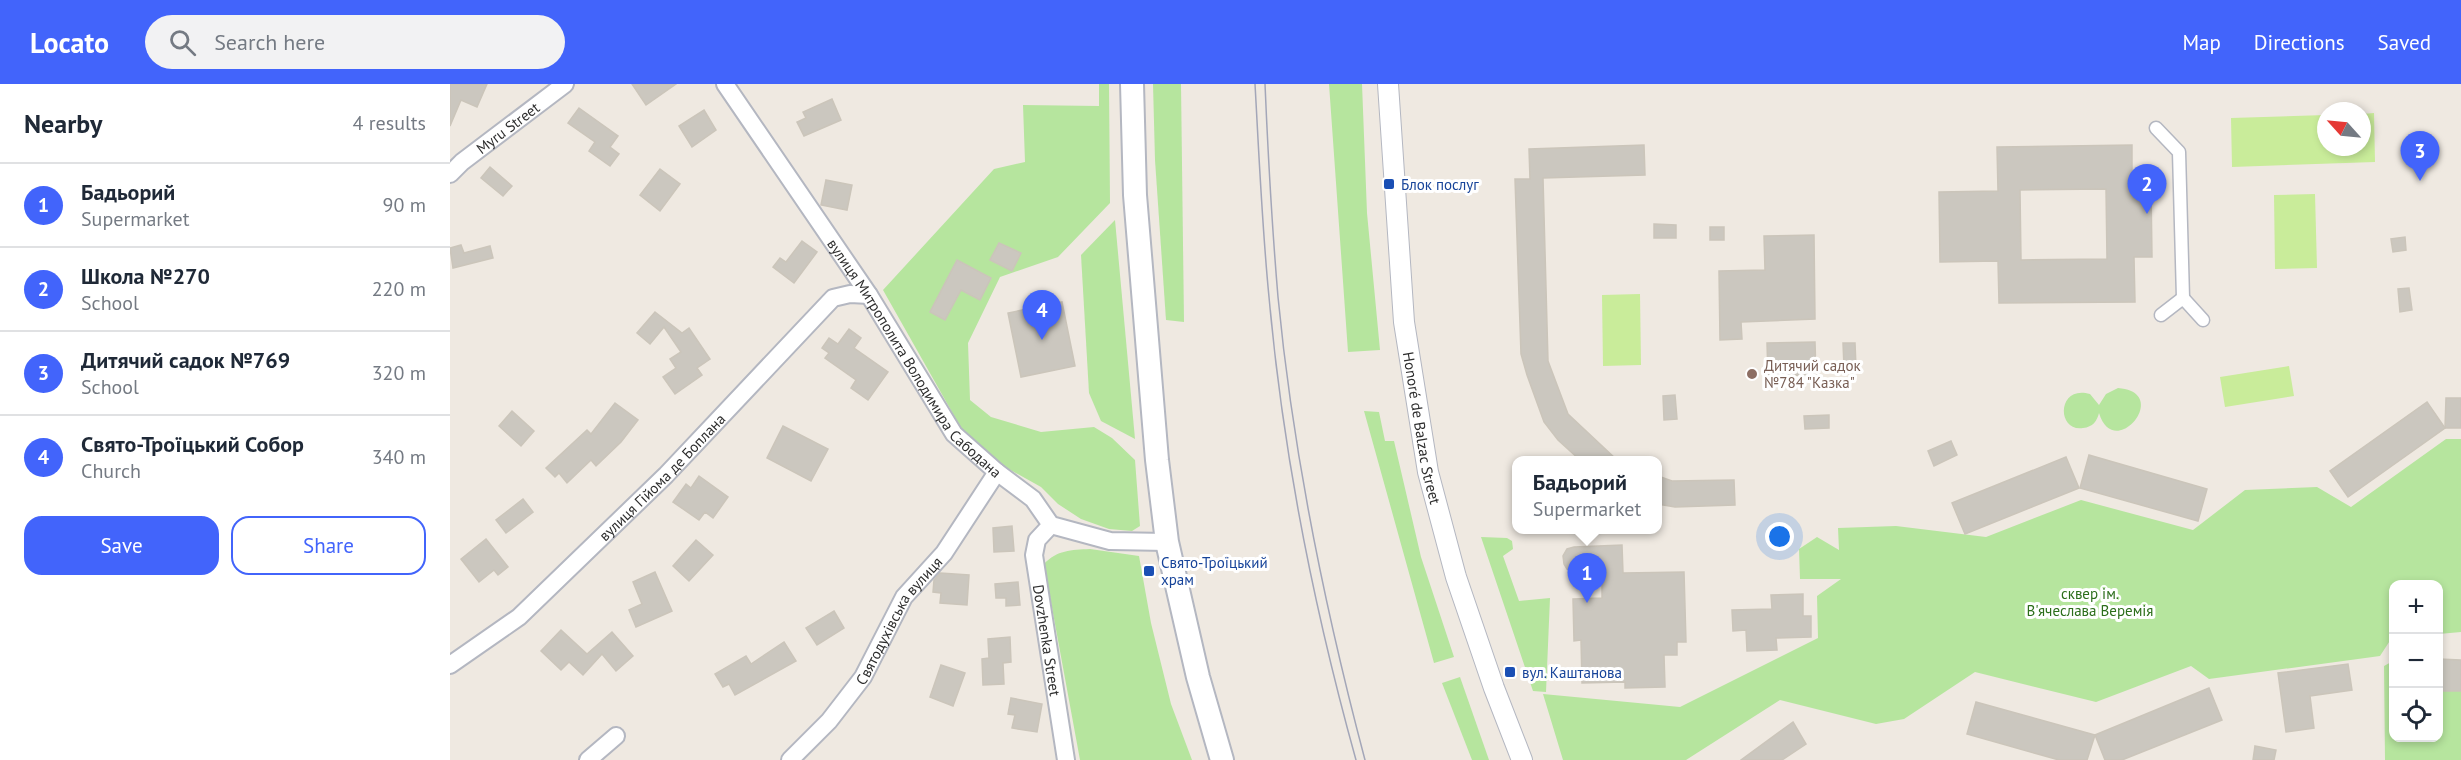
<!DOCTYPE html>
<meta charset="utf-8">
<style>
:root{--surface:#fff;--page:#f2f2f3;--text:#1f2937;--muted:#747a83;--line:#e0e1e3;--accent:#4264fb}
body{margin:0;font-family:"PT Sans",sans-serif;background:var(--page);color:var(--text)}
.controls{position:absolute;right:18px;bottom:18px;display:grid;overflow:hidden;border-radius:12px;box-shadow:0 3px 9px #0003}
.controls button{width:54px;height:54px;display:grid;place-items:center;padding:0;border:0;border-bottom:2px solid var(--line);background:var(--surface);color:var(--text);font:30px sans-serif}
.compass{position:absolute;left:1867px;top:18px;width:54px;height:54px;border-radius:50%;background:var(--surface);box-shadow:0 3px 9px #0003;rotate:297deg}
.you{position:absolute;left:1330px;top:453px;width:21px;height:21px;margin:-15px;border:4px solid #fff;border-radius:50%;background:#1a73e8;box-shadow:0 0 0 9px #1a73e833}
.badge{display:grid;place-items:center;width:39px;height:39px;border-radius:50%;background:var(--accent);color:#fff;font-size:20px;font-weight:700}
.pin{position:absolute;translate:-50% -50px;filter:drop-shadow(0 2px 3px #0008)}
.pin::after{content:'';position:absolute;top:32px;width:21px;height:18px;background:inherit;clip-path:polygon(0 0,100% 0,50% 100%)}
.popup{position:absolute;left:1062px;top:372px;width:150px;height:78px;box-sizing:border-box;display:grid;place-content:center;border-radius:12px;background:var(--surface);filter:drop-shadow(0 2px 4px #0005);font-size:20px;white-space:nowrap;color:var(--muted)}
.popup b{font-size:22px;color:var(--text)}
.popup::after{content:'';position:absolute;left:50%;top:100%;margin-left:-12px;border:12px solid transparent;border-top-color:var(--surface)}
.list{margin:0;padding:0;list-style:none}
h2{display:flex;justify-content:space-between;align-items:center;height:78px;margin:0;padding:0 24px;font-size:26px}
h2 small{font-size:20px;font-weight:400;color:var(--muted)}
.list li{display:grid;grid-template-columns:39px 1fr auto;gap:18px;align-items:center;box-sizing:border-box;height:84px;padding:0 24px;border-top:2px solid var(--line)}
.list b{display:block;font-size:22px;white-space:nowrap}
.list p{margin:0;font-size:20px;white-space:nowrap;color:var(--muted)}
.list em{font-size:20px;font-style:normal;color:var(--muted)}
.actions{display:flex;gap:12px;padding:18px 24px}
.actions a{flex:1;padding:14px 0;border:2px solid var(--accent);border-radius:18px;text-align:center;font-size:21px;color:var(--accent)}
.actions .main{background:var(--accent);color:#fff}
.icon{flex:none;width:33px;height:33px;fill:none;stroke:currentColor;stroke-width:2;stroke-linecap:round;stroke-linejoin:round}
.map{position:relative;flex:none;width:2011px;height:676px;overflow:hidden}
header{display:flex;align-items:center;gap:36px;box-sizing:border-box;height:84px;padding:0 30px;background:var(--accent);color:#fff}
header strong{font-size:28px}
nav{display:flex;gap:33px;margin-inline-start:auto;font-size:21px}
.search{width:420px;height:54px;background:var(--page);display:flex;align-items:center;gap:15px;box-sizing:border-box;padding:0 21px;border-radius:33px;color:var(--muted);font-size:22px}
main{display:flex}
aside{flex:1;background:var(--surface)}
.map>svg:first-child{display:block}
.green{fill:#b6e59e}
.pitch{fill:#c9ec9a}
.building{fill:#cbc7bf;stroke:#cbc5ba;stroke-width:1.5;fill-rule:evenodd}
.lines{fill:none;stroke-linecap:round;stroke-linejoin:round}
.pedestrian-casing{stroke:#b4b7c1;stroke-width:15}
.minor-casing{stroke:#b4b7c1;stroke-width:20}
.tertiary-casing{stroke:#b4b7c1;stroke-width:22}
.secondary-casing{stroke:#b4b7c1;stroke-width:26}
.pedestrian{stroke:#fff;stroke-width:12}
.minor{stroke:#fff;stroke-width:16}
.tertiary{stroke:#fff;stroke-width:20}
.secondary{stroke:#fff;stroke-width:22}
.tram{stroke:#a3a6b8;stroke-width:1.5}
.transit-dot{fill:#1a4fb4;stroke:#fff;stroke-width:2}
.education-dot{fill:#8d6e63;stroke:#fff;stroke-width:2}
.labels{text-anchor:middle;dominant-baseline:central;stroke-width:6;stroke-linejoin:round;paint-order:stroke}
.street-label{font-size:15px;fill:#2e2e2e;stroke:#fff}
.transit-label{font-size:15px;fill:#164399;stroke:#fff;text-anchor:start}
.education-label{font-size:15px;fill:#785e54;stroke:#fff;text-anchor:start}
.park-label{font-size:15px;fill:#2c6e1b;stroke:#fff}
</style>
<header>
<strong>Locato</strong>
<div class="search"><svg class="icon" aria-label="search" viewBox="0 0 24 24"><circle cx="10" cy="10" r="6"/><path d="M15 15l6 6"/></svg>Search here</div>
<nav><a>Map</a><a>Directions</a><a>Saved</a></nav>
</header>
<main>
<aside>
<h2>Nearby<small>4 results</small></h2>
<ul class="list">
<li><span class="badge">1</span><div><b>Бадьорий</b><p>Supermarket</p></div><em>90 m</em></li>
<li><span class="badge">2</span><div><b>Школа №270</b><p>School</p></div><em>220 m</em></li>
<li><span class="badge">3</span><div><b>Дитячий садок №769</b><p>School</p></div><em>320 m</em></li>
<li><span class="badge">4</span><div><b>Свято-Троїцький Собор</b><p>Church</p></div><em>340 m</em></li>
</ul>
<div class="actions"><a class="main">Save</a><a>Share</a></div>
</aside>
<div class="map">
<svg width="2011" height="676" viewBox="0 0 2011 676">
<rect width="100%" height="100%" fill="#efe9e1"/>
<!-- green -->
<g class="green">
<path d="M649,0H659L660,119L608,173L550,193L518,259L520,316L541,333L591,348L644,343L662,354L685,376L690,442L682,447L659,445L631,435L608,420L591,403L539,374L511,344L433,206L544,85L575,78L573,21L649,22Z"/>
<path d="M703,0H731L734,238L716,236L705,76Z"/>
<path d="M879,0H912L917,129L930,266L898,268Z"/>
<path d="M665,136L685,355L651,337L639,309L631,171Z"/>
<path d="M1668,304C1723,308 1664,379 1649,329C1647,337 1643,343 1633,344C1606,348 1607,300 1640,310L1649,321L1656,310Z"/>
<path d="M914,327L929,328L935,357H944L971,473L1004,573L984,579Z"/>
<path d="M1996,355H2011V548L1989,550L1988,500H1944L1943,552L1930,572L1759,595L1741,582L1646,618L1525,588L1454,635L1426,640L1330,616L1236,676H1113L1093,610L1230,623L1368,554L1367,512L1391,495H1350L1349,465L1367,453L1389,466L1388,444L1446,442L1536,453L1631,416L1743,446L1795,406L1867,403L1901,423Z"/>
<path d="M1031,453L1057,454L1062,457L1063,465L1053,472L1069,517L1100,514L1096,608L1083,607Z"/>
<path d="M640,465L689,472L701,539L721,620L742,676H630L594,480C607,466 621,466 640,465Z"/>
<path d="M1943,577L1944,654H1988L1989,607H2011V676H1935L1934,582Z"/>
<path d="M1010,593L1039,676H1022L992,599Z"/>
</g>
<!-- pitch -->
<g class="pitch">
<path d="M1924,29L1925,78L1782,83L1781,34L1876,31V63H1912V30Z"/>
<path d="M1865,110L1867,184L1825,185L1824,111Z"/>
<path d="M1190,210L1191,281L1153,282L1152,211Z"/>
<path d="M1839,282L1844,312L1775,323L1770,293Z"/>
</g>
<!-- building -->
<g class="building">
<path d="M0,0H37L27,23L11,16L0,42Z"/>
<path d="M182,0H226L196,21Z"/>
<path d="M382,15L391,36L354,52L347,38L356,34L353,28Z"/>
<path d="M129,24L168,52L160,63L169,70L160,82L139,67L145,58L118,39Z"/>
<path d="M254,26L266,46L242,63L229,42Z"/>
<path d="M1194,61L1195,91L1093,94L1098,277L1118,330L1167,376H1130L1108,356L1094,338L1077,291L1071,270L1065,95H1080L1079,65Z"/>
<path d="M1682,61V103H1701L1702,173H1684L1685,218L1549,219L1548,177L1490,178L1489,108L1548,107L1547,63ZM1656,105L1657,175L1571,176L1570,106Z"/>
<path d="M40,83L62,102L53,112L31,94Z"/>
<path d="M210,85L230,100L210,127L190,111Z"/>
<path d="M376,96L402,101L397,126L371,121Z"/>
<path d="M1204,140L1226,141V154H1204Z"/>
<rect x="1260" y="143" width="14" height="13"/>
<path d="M1364,151L1365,235L1291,238L1292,255L1270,256L1269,187L1315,186L1314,152Z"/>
<path d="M1955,153L1956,166L1943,168L1941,155Z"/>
<path d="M352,157L367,168L344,199L323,183L330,174L336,178Z"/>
<path d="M549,159L571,169L562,187L540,176Z"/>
<path d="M11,161L14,169L40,162L43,174L3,184L0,164Z"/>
<path d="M507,176L541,194L530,216L511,206L495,236L480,228Z"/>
<path d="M1959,204L1962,226L1950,228L1948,205Z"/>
<path d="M612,218L625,282L571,293L558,229Z"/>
<path d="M205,228L232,249L239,244L260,275L247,284L252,291L225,310L213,293L226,284L220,275L231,268L214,243L200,260L187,249Z"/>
<path d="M399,245L411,254L404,264L438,288L418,316L401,304L406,296L375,274L379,269L372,264L379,254L388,260Z"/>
<path d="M1365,258L1366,291L1318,292L1317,259Z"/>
<path d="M1393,259H1405L1406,283H1394Z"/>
<path d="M1225,311L1227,335L1214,336L1213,312Z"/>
<path d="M1996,314H2011V344H1995Z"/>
<path d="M1977,318L1995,344L1898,413L1880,387Z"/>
<path d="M165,319L188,336L171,358L146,382L141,376L117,399L109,389L105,393L96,384L137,346L141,350Z"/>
<path d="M62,327L84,347L71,362L49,342Z"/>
<path d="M1379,331V344L1355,345L1354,332Z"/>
<path d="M333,342L378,365L361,397L317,374Z"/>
<path d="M1501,357L1507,371L1484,382L1478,367Z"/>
<path d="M1639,371L1757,405L1748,437L1630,404Z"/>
<path d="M1616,373L1629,404L1515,450L1502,419Z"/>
<path d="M249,392L278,413L263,434L255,428L249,436L223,418L236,400L241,404Z"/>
<path d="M1208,392L1222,397L1284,396L1285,421L1225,423L1208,420Z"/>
<path d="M73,415L83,428L56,449L46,436Z"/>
<path d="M562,442L564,467L544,468L543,444Z"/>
<path d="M36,455L58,483L48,491L44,486L29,498L11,475Z"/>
<path d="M246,456L263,471L239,497L223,482Z"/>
<path d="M1172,461L1173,489L1234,488L1236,558H1227V571H1214L1215,603L1175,604V598L1132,599L1131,556L1124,557L1123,515L1152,514V486L1124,487L1117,485L1114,480L1113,472L1117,465L1124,463Z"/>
<path d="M205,488L222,527L186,543L179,526L192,520L183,498Z"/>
<path d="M490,489L519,491L517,521L490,519L491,509L483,508L484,496Z"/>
<path d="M568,498L570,521L556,522V514H546L545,500Z"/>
<path d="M1353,510V532H1361V553L1326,554L1327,566L1297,567L1296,546L1283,547L1282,526L1322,525L1321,511Z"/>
<path d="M384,527L394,544L367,561L356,544Z"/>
<path d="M111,546L137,570L162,548L183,572L166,587L152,570L133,591L119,578L111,586L91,567Z"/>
<path d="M560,553L561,578L553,579L554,600L533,601L532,575L539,574L538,555Z"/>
<path d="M334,558L346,577L285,611L279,600L273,603L265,590L296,572L301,580Z"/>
<path d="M1989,575L2011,576V607H1989Z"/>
<path d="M1898,580L1902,606L1860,612L1864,644L1836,648L1828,589Z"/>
<path d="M491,581L515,589L503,622L480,613Z"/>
<path d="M1759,604L1772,636L1672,676H1655L1645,651Z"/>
<path d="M561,614L592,620L587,648L562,644L565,631L558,630Z"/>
<path d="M1526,618L1645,651L1637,676H1609L1517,650Z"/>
<path d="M1343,638L1356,660L1332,676H1291Z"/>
<path d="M1805,662L1826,666L1824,676H1803Z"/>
</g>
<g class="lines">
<!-- pedestrian casing -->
<g class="pedestrian-casing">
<g id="pedestrian">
<path d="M1706,44L1729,68L1733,214"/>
<path d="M1711,231L1733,214L1753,236"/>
</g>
</g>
<!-- minor casing -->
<g class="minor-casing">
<g id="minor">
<path id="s1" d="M275,0L419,211L504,350L547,388L583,415L601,441L660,457L717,458"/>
<path id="s2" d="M0,90L12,78L115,0"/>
<path id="s3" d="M601,441L587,456L584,471L616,676"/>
<path id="s4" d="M0,581L69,533L216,391L383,214L400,210L419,211"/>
<path d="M138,676L166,652"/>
<path id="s5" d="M340,676L379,637L413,593L454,513L494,469L547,388"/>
</g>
</g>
<!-- tertiary casing -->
<g class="tertiary-casing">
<g id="tertiary">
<path id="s6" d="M938,0L954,238L978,388L1006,493L1044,604L1072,676"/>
</g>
</g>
<!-- secondary casing -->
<g class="secondary-casing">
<path id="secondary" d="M682,0L685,111L707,376L717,458L748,593L772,676"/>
</g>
<!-- pedestrian -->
<use href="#pedestrian" class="pedestrian"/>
<!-- minor -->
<use href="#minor" class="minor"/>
<!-- tertiary -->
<use href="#tertiary" class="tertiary"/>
<!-- secondary -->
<use href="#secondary" class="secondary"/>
<!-- tram -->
<g class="tram">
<path d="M805,0C809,71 812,142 819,213C833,369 864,525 906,676"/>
<path d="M815,0C818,71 822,142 828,213C843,369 875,525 915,676"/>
</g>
</g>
<!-- markers -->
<g class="transit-dot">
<rect x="933" y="94" width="12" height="12" rx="3"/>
<rect x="693" y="481" width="12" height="12" rx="3"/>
<rect x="1054" y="582" width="12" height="12" rx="3"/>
</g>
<circle class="education-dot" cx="1302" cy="290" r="6"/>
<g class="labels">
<!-- street labels -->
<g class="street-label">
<text stroke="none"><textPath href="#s2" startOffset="74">Myru Street</textPath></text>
<text stroke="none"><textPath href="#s1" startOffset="334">вулиця Митрополита Володимира Сабодана</textPath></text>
<text stroke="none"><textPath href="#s6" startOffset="346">Honoré de Balzac Street</textPath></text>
<text stroke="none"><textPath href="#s4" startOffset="284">вулиця Гійома де Боплана</textPath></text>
<text stroke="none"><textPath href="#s5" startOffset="178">Святодухівська вулиця</textPath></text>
<text stroke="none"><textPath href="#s3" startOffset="122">Dovzhenka Street</textPath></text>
</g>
<!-- transit labels -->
<g class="transit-label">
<text x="951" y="100">Блок послуг</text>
<text x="711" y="478">Свято-Троїцький<tspan x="711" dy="17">храм</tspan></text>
<text x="1072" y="588">вул. Каштанова</text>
</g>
<!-- education labels -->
<g class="education-label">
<text x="1314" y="281">Дитячий садок<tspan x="1314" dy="17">№784 "Казка"</tspan></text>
</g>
<!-- park labels -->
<g class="park-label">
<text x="1640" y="509">сквер ім.<tspan x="1640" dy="17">В'ячеслава Веремія</tspan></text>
</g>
</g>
</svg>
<div class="controls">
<button>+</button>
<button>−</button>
<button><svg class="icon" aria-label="locate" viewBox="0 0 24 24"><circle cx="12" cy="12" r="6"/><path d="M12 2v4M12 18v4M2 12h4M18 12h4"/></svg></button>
</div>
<svg class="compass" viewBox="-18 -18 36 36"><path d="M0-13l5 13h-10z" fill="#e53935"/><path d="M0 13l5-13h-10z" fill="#747a83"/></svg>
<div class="you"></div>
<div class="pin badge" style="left:1137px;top:519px">1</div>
<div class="popup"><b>Бадьорий</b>Supermarket</div>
<div class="pin badge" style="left:1697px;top:130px">2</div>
<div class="pin badge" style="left:1970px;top:97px">3</div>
<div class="pin badge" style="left:592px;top:256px">4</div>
</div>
</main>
